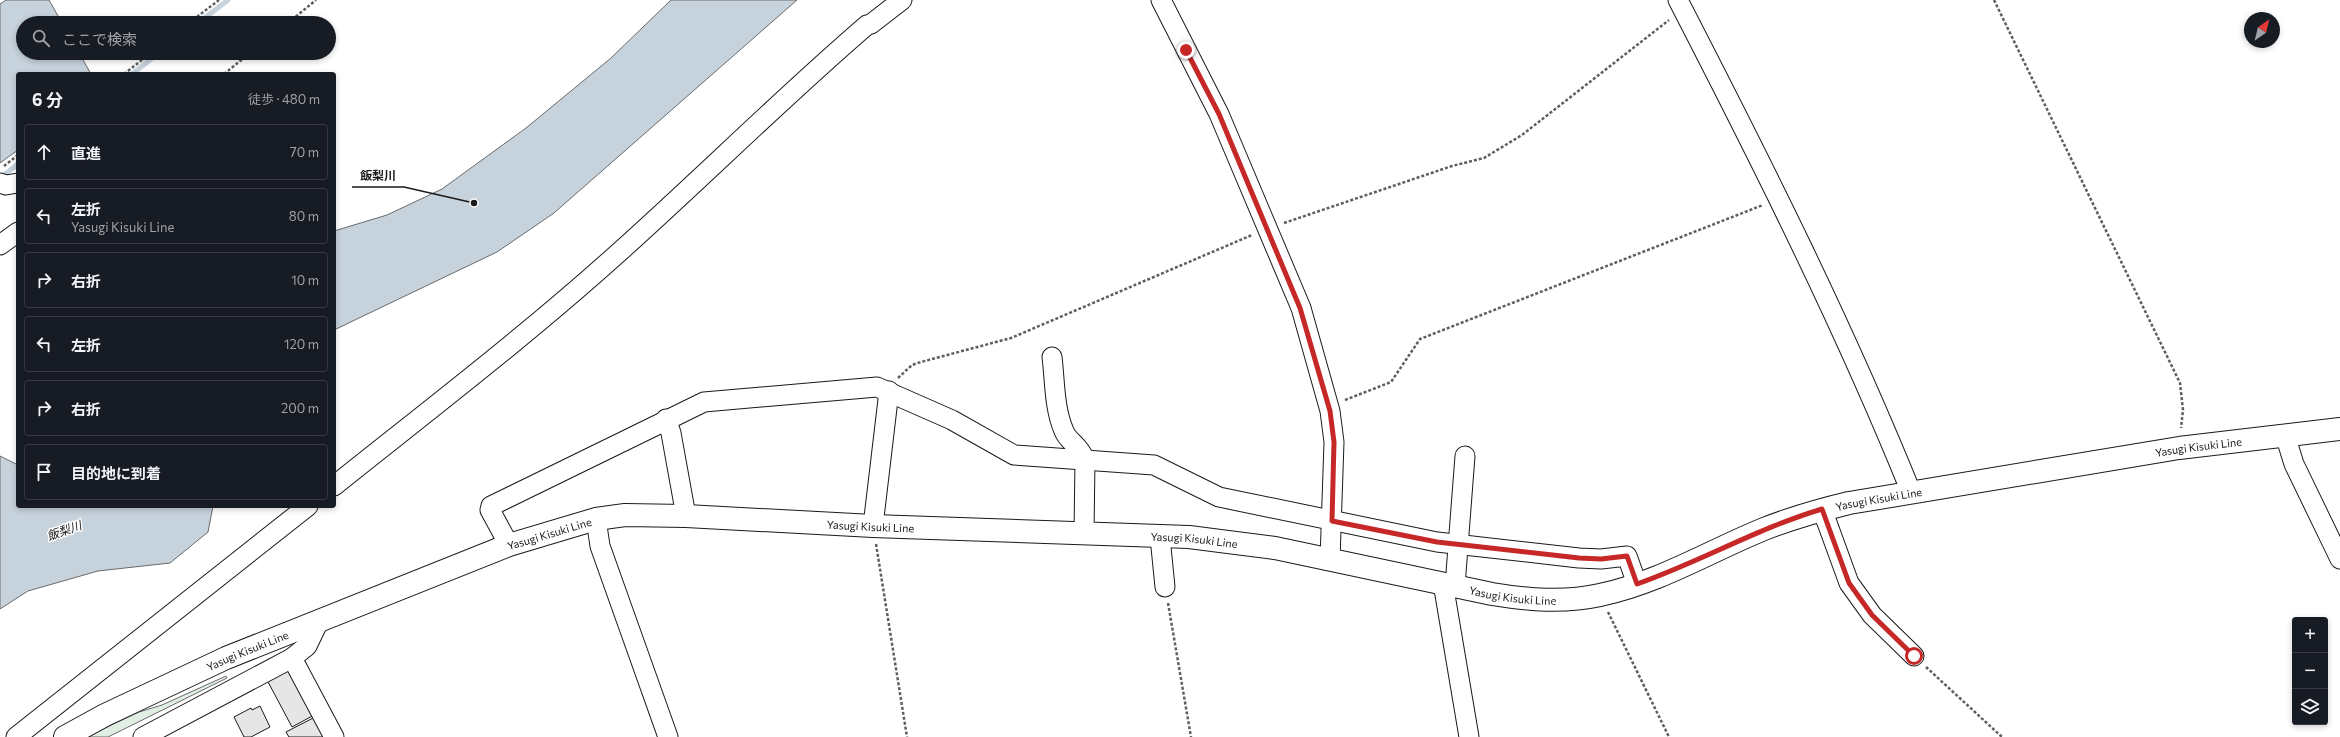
<!DOCTYPE html>
<html lang="ja">
<meta charset="utf-8">
<style>
:root{--surface:#171b24;--page:#242831;--text:#f1f3f6;--muted:#9ea1a6;--line:#363941}
body{margin:0;font-family:Commissioner,"Noto Sans JP",sans-serif;background:var(--page);color:var(--text)}
.controls{position:absolute;right:12px;bottom:12px;display:grid;overflow:hidden;border-radius:4px;box-shadow:0 2px 6px #0003}
.controls button{width:36px;height:36px;display:grid;place-items:center;padding:0;border:0;border-bottom:1px solid var(--line);background:var(--surface);color:var(--text);font:20px sans-serif}
.compass{position:absolute;left:2244px;top:12px;width:36px;height:36px;border-radius:50%;background:var(--surface);box-shadow:0 2px 6px #0003;rotate:35deg}
.stop{position:absolute;width:12px;height:12px;margin:-9px;border:3px solid #c62828;border-radius:50%;background:#fff}
.stop.end{background:#c62828;border-color:#fff;box-shadow:0 1px 4px #0008}
.list{margin:0;padding:0;list-style:none}
h2{display:flex;justify-content:space-between;align-items:center;height:52px;margin:0;padding:0 16px;font-size:17px}
h2 small{font-size:13px;font-weight:400;color:var(--muted)}
.list li{display:grid;grid-template-columns:26px 1fr auto;gap:12px;align-items:center;box-sizing:border-box;height:56px;margin:0 8px 8px;padding:0 8px;border:1px solid var(--line);border-radius:4px}
.list b{display:block;font-size:15px;white-space:nowrap}
.list p{margin:0;font-size:13px;white-space:nowrap;color:var(--muted)}
.list em{font-size:13px;font-style:normal;color:var(--muted)}
.icon{flex:none;width:22px;height:22px;fill:none;stroke:currentColor;stroke-width:2;stroke-linecap:round;stroke-linejoin:round}
.map{position:relative;flex:none;width:2340px;height:737px;overflow:hidden}
.search{position:absolute;background:var(--surface);box-shadow:0 2px 6px #0003;left:16px;top:16px;width:320px;height:44px;display:flex;align-items:center;gap:10px;box-sizing:border-box;padding:0 14px;border-radius:22px;color:var(--muted);font-size:15px}
.panel{position:absolute;background:var(--surface);box-shadow:0 2px 6px #0003;left:16px;top:72px;width:320px;height:436px;border-radius:4px}
.map>svg:first-child{display:block}
.green{fill:#e0efe3;stroke:#6a6a6a}
.water{fill:#c6d2dc;stroke:#6a6a6a}
.lines{fill:none;stroke-linecap:round;stroke-linejoin:round}
.stream{stroke:#c6d2dc;stroke-width:5}
.building{fill:#e6e6e6;stroke:#1a1a1a}
.minor-casing{stroke:#1a1a1a;stroke-width:21}
.major-casing{stroke:#1a1a1a;stroke-width:24}
.path{stroke:#5f5f5f;stroke-width:2.5;stroke-dasharray:3 2;stroke-linecap:butt}
.minor{stroke:#fff;stroke-width:19}
.major{stroke:#fff;stroke-width:22}
.route{stroke:#c62828;stroke-width:5}
.labels{text-anchor:middle;dominant-baseline:central;stroke-width:3;stroke-linejoin:round;paint-order:stroke}
.street-label{font-size:11px;fill:#1a1a1a;stroke:#fff}
.water-label{font-size:12px;font-style:italic;fill:#1a1a1a;stroke:#fff}
.leader{fill:none;stroke:#1a1a1a;stroke-width:1.5}
.callout-dot{fill:#1a1a1a;stroke:#fff;stroke-width:1.5}
.callout-label{font-size:12px;text-anchor:middle;font-weight:bold;fill:#1a1a1a;stroke:#fff;stroke-width:3;stroke-linejoin:round;paint-order:stroke}
</style>
<div class="map">
<svg width="2340" height="737" viewBox="0 0 2340 737">
<rect width="100%" height="100%" fill="#fff"/>
<!-- green -->
<path class="green" d="M226,676L227,678L108,737H86L139,712L162,705Z"/>
<!-- water -->
<g class="water">
<path d="M6,0H49L62,23H23V53H79L91,74H18V150L0,163V4Z"/>
<path d="M671,0H797L554,213L497,252L334,330V231L387,215L442,189L526,128L611,58Z"/>
<path d="M0,456L18,465V506H213L208,532L170,563L98,571L28,591L0,609Z"/>
</g>
<g class="lines">
<!-- stream -->
<g class="stream">
<path d="M198,23L228,0"/>
<path d="M132,74L159,53"/>
<path d="M0,178L18,164"/>
</g>
</g>
<!-- building -->
<g class="building">
<path d="M292,668L316,714L292,727L267,680Z"/>
<path d="M260,706L270,727L251,737H244L234,717L251,708L252,710Z"/>
<path d="M317,716L323,737H289L286,732Z"/>
</g>
<g class="lines">
<!-- minor casing -->
<g class="minor-casing">
<g id="minor">
<path d="M1161,0L1219,114L1301,308L1330,411L1334,442L1330,560"/>
<path d="M1678,0C1761,161 1843,324 1911,492"/>
<path d="M0,183L6,185L18,183"/>
<path d="M0,245L18,232"/>
<path d="M1052,357C1055,381 1054,408 1064,431C1068,442 1079,444 1085,460L1084,534"/>
<path d="M666,419L671,433L686,516"/>
<path d="M2285,435L2294,464L2340,559"/>
<path d="M334,486C429,410 526,336 616,255C701,179 781,99 867,25L871,24L902,0"/>
<path d="M1822,509L1849,583L1872,615L1914,656"/>
<path d="M596,519L600,546L668,737"/>
<path d="M873,526L889,391"/>
<path d="M1160,537L1165,587"/>
<path d="M509,545L490,510L491,506L704,402L877,387L952,420L1014,455L1154,465L1219,497L1437,542L1579,558L1601,559L1627,556L1637,584"/>
<path d="M1443,583L1469,737"/>
<path d="M1455,586L1465,456"/>
<path d="M292,658L334,737"/>
<path d="M16,737L308,506"/>
<path d="M143,737L292,658L307,646L319,621"/>
</g>
</g>
<!-- major casing -->
<g class="major-casing">
<g id="major">
<path id="s1" d="M65,737L105,715L226,658L509,545L596,519L625,515L686,516L873,526L1189,537L1275,548L1492,594C1528,600 1564,603 1600,595C1658,583 1710,551 1764,529C1792,518 1820,510 1849,503L2179,448L2340,429"/>
</g>
</g>
<!-- path -->
<g class="path">
<path d="M1994,0L2180,383L2183,410L2181,428"/>
<path d="M189,23L219,0"/>
<path d="M288,23L316,0"/>
<path d="M124,74L151,53"/>
<path d="M224,74L250,53"/>
<path d="M4,166L18,155"/>
<path d="M1284,223L1452,166L1484,158L1522,135L1669,20"/>
<path d="M898,378L912,365L921,362L1011,338L1252,235"/>
<path d="M1345,400L1391,382L1420,339L1763,205"/>
<path d="M876,544L907,737"/>
<path d="M1168,603L1191,737"/>
<path d="M1608,612L1669,737"/>
<path d="M1926,667L2002,737"/>
</g>
<!-- minor -->
<use href="#minor" class="minor"/>
<!-- major -->
<use href="#major" class="major"/>
</g>
<g class="lines">
<!-- route -->
<path class="route" d="M1186,50L1219,114L1300,308L1330,411L1334,442L1332,521L1437,542L1579,558L1601,559L1627,556L1637,584C1700,562 1758,528 1822,509L1849,583L1872,615L1914,656"/>
</g>
<g class="labels">
<!-- street labels -->
<g class="street-label">
<text stroke="none"><textPath href="#s1" startOffset="2206">Yasugi Kisuki Line</textPath></text>
<text stroke="none"><textPath href="#s1" startOffset="1882">Yasugi Kisuki Line</textPath></text>
<text stroke="none"><textPath href="#s1" startOffset="850">Yasugi Kisuki Line</textPath></text>
<text stroke="none"><textPath href="#s1" startOffset="526">Yasugi Kisuki Line</textPath></text>
<text stroke="none"><textPath href="#s1" startOffset="1174">Yasugi Kisuki Line</textPath></text>
<text stroke="none"><textPath href="#s1" startOffset="1498">Yasugi Kisuki Line</textPath></text>
<text stroke="none"><textPath href="#s1" startOffset="202">Yasugi Kisuki Line</textPath></text>
</g>
<!-- water labels -->
<g class="water-label">
<text transform="translate(64 530) rotate(-20)">飯梨川</text>
</g>
</g>
<!-- callouts -->
<path class="leader" d="M474 203L404 187H352"/>
<circle class="callout-dot" cx="474" cy="203" r="4"/>
<g class="callout-label">
<text x="378" y="180">飯梨川</text>
</g>
</svg>
<div class="controls">
<button>+</button>
<button>−</button>
<button><svg class="icon" aria-label="layers" viewBox="0 0 24 24"><path d="M12 4l9 5-9 5-9-5zM3 14l9 5 9-5"/></svg></button>
</div>
<svg class="compass" viewBox="-18 -18 36 36"><path d="M0-13l5 13h-10z" fill="#e53935"/><path d="M0 13l5-13h-10z" fill="#9ea1a6"/></svg>
<div class="stop" style="left:1914px;top:656px"></div>
<div class="stop end" style="left:1186px;top:50px"></div>
<div class="search"><svg class="icon" aria-label="search" viewBox="0 0 24 24"><circle cx="10" cy="10" r="6"/><path d="M15 15l6 6"/></svg>ここで検索</div>
<section class="panel">
<h2>6 分<small>徒歩 · 480 m</small></h2>
<ul class="list">
<li><svg class="icon" aria-label="ahead" viewBox="0 0 24 24"><path d="M12 20V5M6 11l6-6 6 6"/></svg><div><b>直進</b></div><em>70 m</em></li>
<li><svg class="icon" aria-label="left" viewBox="0 0 24 24"><path d="M17 20v-9H6M10 6l-5 5 5 5"/></svg><div><b>左折</b><p>Yasugi Kisuki Line</p></div><em>80 m</em></li>
<li><svg class="icon" aria-label="right" viewBox="0 0 24 24"><path d="M7 20v-9h11M14 6l5 5-5 5"/></svg><div><b>右折</b></div><em>10 m</em></li>
<li><svg class="icon" aria-label="left" viewBox="0 0 24 24"><path d="M17 20v-9H6M10 6l-5 5 5 5"/></svg><div><b>左折</b></div><em>120 m</em></li>
<li><svg class="icon" aria-label="right" viewBox="0 0 24 24"><path d="M7 20v-9h11M14 6l5 5-5 5"/></svg><div><b>右折</b></div><em>200 m</em></li>
<li><svg class="icon" aria-label="arrive" viewBox="0 0 24 24"><path d="M6 21V4h12l-3 4 3 4H6"/></svg><div><b>目的地に到着</b></div></li>
</ul>
</section>
</div>
